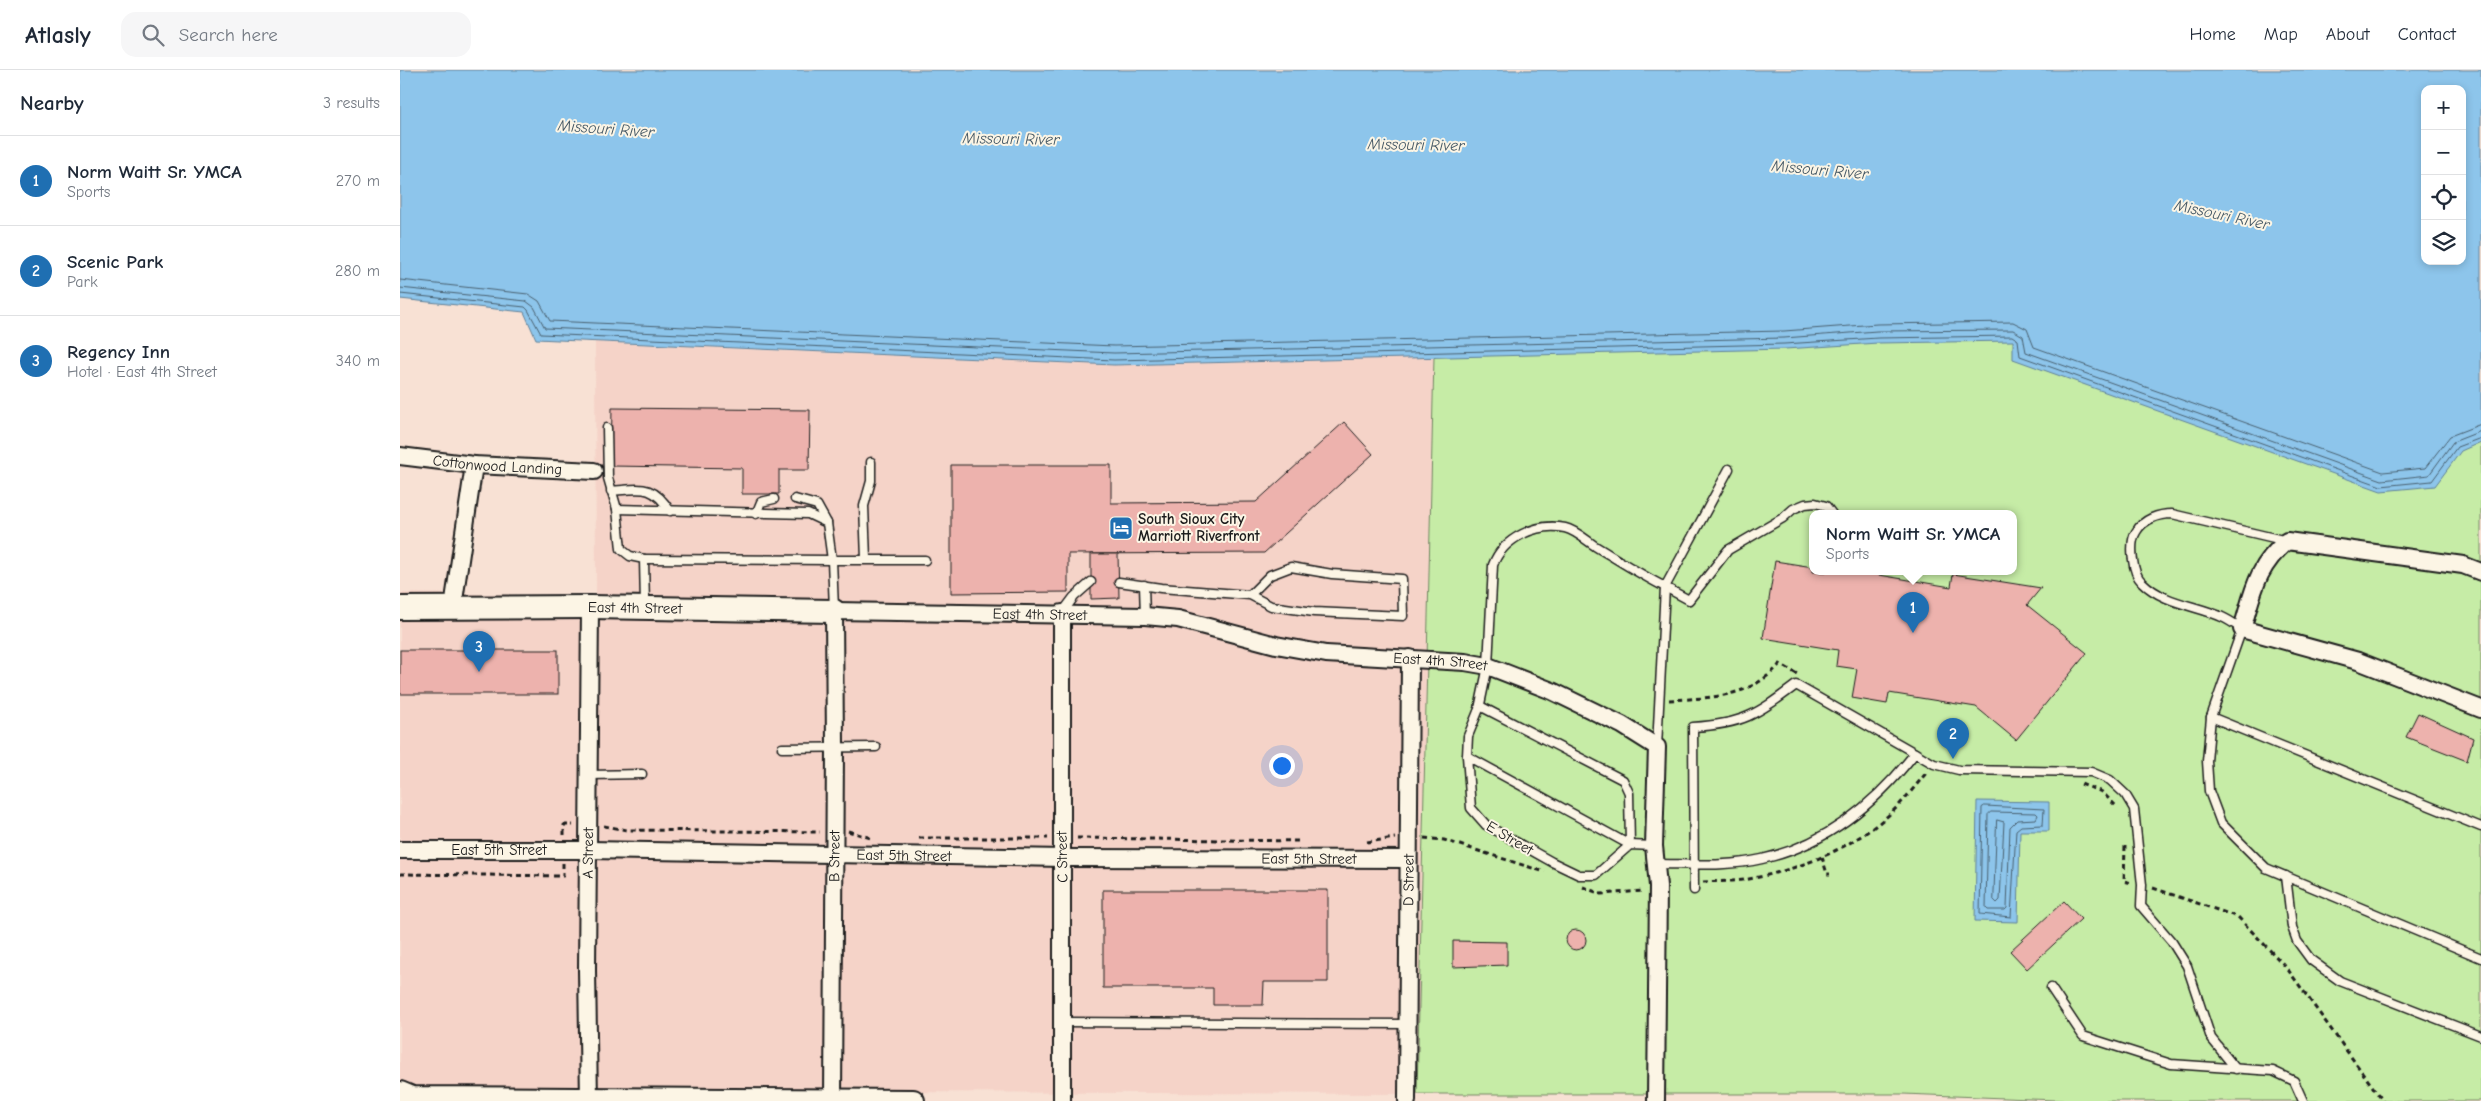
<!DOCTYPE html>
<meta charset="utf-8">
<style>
:root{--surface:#fff;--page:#f6f6f7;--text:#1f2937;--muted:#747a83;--line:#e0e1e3;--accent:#1f6fb2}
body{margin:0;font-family:"Comic Neue",sans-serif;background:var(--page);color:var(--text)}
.controls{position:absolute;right:15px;top:15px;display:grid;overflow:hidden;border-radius:10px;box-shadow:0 2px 8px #0003}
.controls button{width:45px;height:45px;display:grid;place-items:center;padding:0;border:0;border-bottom:1px solid var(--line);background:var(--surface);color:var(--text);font:25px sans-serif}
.you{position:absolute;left:881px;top:695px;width:18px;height:18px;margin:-12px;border:4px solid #fff;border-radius:50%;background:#1a73e8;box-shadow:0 0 0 8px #1a73e833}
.badge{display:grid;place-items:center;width:32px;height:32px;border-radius:50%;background:var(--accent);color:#fff;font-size:16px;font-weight:700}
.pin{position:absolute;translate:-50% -41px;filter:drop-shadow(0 1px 2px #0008)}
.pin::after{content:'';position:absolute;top:26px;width:18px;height:15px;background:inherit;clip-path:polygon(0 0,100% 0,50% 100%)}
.popup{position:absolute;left:1409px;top:440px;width:208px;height:65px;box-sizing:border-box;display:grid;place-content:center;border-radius:10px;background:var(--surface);filter:drop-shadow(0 1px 4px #0005);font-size:16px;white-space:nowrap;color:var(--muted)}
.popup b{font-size:19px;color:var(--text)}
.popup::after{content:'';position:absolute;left:50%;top:100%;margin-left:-10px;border:10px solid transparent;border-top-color:var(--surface)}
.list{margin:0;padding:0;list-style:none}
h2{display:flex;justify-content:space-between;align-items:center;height:65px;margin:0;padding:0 20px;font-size:21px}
h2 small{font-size:16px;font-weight:400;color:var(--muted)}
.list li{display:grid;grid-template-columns:32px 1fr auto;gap:15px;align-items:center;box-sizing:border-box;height:90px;padding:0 20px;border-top:1px solid var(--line)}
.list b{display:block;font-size:19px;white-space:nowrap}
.list p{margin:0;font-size:16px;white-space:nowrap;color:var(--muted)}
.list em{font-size:16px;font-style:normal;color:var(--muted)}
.icon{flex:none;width:28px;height:28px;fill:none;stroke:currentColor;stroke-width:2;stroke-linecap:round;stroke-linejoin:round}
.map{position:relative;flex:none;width:2081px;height:1031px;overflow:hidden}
header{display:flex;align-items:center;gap:30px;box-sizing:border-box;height:70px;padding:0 25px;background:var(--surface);border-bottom:1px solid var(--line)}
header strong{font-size:24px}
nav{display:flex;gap:28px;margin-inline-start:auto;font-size:18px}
.search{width:350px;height:45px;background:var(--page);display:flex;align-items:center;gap:12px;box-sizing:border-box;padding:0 18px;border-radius:15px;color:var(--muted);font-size:19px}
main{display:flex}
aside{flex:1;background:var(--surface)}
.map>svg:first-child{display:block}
.built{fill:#f5d3c8}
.green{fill:#c6eca6;stroke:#718461;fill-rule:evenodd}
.water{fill:#8dc5eb;stroke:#608198;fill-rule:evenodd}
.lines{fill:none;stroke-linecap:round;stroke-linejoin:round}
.shore{stroke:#49606f;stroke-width:1}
.building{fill:#edb2ad;stroke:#1c1c1c}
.lane-casing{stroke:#1c1c1c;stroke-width:11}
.street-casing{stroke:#1c1c1c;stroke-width:20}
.secondary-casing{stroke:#1c1c1c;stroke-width:26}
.path{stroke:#1c1c1c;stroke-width:3;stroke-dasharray:5 4;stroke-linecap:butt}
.lane{stroke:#fcf5e5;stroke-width:8}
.street{stroke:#fcf5e5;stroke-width:16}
.secondary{stroke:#fcf5e5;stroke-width:22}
.labels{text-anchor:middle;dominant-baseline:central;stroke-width:4;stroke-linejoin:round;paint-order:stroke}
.street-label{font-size:15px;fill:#1c1c1c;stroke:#fcf5e5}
.poi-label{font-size:15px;font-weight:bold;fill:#1c1c1c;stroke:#fcf5e5;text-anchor:start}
.water-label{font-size:16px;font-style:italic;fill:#445764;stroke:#fcf5e5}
</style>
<header>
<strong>Atlasly</strong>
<div class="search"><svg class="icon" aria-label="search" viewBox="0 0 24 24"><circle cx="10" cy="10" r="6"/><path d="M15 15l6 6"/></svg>Search here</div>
<nav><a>Home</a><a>Map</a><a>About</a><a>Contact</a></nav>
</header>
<main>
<aside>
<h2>Nearby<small>3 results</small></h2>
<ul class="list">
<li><span class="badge">1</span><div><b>Norm Waitt Sr. YMCA</b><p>Sports</p></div><em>270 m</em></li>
<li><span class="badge">2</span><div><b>Scenic Park</b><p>Park</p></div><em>280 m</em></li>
<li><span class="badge">3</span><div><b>Regency Inn</b><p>Hotel · East 4th Street</p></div><em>340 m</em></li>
</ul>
</aside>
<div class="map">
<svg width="2081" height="1031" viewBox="0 0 2081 1031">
<rect width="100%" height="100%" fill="#f8e1d4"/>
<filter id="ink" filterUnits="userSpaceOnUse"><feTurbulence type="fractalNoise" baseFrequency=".02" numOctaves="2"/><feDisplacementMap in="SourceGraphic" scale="10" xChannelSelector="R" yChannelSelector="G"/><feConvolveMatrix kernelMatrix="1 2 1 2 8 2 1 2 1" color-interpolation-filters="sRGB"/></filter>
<g filter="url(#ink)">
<!-- built -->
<path class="built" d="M195,272L714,295L1034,287L1017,1024L447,1022L0,1031V523L196,526Z"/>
<!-- green -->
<path class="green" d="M1525,195L2081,353V1031H1682L1503,1024H1017L1034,287ZM1413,444H1613V502H1413Z"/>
<!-- water -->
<g class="water">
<path d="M0,0H2081V372L2061,381L2035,416L1981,421L1613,289V271L1478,273L1385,279L714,295L136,269L124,242L0,229ZM2025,19H2062V191H2025Z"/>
<path d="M1577,731L1649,732V761H1620L1618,852L1575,851Z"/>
</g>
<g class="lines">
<!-- shore -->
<g class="shore">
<path d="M0,210L128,224L139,231L150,251L714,276L1384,261L1477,254L1613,252L1627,259L1634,277L1983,402L2025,398L2050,366L2081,354"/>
<path d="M0,218L126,231L134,237L145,258L714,283L1384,268L1477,261L1613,260L1623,266L1626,282L1982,410L2029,405L2053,372L2081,361"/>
<path d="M0,224L125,237L128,240L141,264L714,290L1384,274L1478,268L1612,266L1618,270L1620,286L1981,416L2032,411L2057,377L2081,368"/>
<path d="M1585,736L1644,739L1643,755L1621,756L1616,760L1611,847L1580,844L1582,738Z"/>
<path d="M1591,742L1636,743L1638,745L1636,749L1617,750L1610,757L1607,838L1605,840H1588L1586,838L1588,745Z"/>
<path d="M1597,750L1604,752L1600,830L1597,833L1594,830Z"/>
</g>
</g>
<!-- building -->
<g class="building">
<path d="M212,338L410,340L409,400H379V424H342V398L211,396Z"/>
<path d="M944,352L973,384L864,483L668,484V522L551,523V395H711V433L856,432Z"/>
<path d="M691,484H718L719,528L691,529Z"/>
<path d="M1375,491L1413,497V502H1479V505L1551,517L1553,504L1641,518L1627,535L1687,583L1616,670L1576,637L1489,623L1487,634L1452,628L1457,599L1436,596L1438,580L1363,568Z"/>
<rect x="0" y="580" width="158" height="44"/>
<path d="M2018,643L2073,668L2067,691L2006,667Z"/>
<path d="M703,820H928V912H864L863,935H813V918H703Z"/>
<path d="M1664,831L1681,849L1627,899L1610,881Z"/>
<circle cx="1176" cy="870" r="10"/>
<path d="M1053,871L1107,872V895L1053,897Z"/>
</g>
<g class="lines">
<!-- lane casing -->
<g class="lane-casing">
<g id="lane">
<path d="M207,358L208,408L217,439L221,479L230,486L244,489L245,536"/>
<path d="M1329,399L1265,517L1289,530L1328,480L1383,448L1393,439L1405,434L1415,433L1426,436L1432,444"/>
<path d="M211,421C241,419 252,413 270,441"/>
<path d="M395,429L417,435L427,453"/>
<path d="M217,439L408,444L427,453L432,490L244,489"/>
<path d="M356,444L361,432L374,429"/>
<path d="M1887,471L1772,444C1759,444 1743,449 1736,462C1729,473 1732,503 1742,512C1764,534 1796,535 1822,547C1829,550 1836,555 1842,559L1811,647L1807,691L1809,721L1821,753L1866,798L2081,888"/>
<path d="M466,489L464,436L471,411V392"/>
<path d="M719,512L761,518L850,525L871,536L914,542L1003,546L1002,509L932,504L891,497L870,505L850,525"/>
<path d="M744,515L745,546"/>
<path d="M434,539L432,490H525"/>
<path d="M662,543L674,527L691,512"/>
<path d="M1080,636L1223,710L1229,723L1230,775"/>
<path d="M1811,647L2081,757"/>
<path d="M382,678L476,677"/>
<path d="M1067,686L1230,775"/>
<path d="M190,705L242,704"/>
<path d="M1254,776L1230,775L1196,805H1179L1152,792L1086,755L1071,738L1067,686L1068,666L1079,639L1088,596L1093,495C1103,468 1137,452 1165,458C1175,460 1186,470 1195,476C1218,490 1241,505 1265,517L1257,677"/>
<path d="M1255,794C1290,794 1328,797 1362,789C1425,775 1476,733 1515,683L1534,694L1559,700L1691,702L1710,710L1725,724L1734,739L1742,815L1741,836L1772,872L1787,896L1811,968L1836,999"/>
<path d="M1886,806L1892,857L1897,871L1911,890L1940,911L2081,966"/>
<path d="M1294,820L1293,657C1343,654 1356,645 1396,615L1515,683"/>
<path d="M1651,918L1683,966L1771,994L1873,1001L1894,1011L1903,1031"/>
<path d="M663,952L1006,954"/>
</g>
</g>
<!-- street casing -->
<g class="street-casing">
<g id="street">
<path id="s1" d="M0,386L74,395L194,401"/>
<path d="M2081,502L2063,495L1887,471C1856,497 1853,523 1842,559L1958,591L2081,639"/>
<path d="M53,537L74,395"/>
<path d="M662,543V1031"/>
<path id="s2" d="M0,780H189L663,788L1008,789"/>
<path id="s3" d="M189,1031L187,900L190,537"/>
<path id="s4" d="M433,1031L435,677L434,541L745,546L778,549L876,575L926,584L1065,592L1088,596L1152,621L1222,655L1257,677L1254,776L1258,816L1256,1031"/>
<path id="s5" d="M1007,1031L1010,588"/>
</g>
</g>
<!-- secondary casing -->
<g class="secondary-casing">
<g id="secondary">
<path id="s6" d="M0,538L190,537L434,541"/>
<path d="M0,1023L12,1028L513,1031"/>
</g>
</g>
<!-- path -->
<g class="path">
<path d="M1269,630C1311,628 1350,628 1380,594L1397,604"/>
<path d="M1681,714L1702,722L1717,737"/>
<path d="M204,756L227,760L420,762"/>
<path d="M448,761L471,768"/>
<path d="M164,765V755H173"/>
<path d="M519,768H648"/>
<path d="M677,768L900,771"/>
<path d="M1024,768L1044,770L1145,802"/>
<path d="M967,772L995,768"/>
<path d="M1725,776L1724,811L1732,813"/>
<path d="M1422,787L1427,804H1430"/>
<path d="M0,804L163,806V793"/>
<path d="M1303,812C1318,811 1334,812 1349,809C1403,799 1461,775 1500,734C1509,724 1518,713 1527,702"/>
<path d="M1183,817L1201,824L1243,821"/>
<path d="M1753,818L1838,847L1886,897L1983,1031"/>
</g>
<!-- lane -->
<use href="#lane" class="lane"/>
<!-- street -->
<use href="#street" class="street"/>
<!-- secondary -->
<use href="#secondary" class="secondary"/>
</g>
</g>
<!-- icons -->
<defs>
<g id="hotel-square" transform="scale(1.25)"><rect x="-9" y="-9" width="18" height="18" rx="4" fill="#1f6fb2" stroke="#fcf5e5"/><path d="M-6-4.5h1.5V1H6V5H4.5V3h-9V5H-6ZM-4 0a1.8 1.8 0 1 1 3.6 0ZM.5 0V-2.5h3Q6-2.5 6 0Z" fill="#fff"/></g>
</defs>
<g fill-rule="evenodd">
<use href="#hotel-square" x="721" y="458"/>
</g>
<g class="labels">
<!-- street labels -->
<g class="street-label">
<text stroke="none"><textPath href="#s1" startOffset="98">Cottonwood Landing</textPath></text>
<text stroke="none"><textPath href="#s6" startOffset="235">East 4th Street</textPath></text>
<text stroke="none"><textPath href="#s4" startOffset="696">East 4th Street</textPath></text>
<text stroke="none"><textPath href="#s4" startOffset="1101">East 4th Street</textPath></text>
<text transform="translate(1110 768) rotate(31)">E Street</text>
<text stroke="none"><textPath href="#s2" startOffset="99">East 5th Street</textPath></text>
<text stroke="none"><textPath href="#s3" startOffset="248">A Street</textPath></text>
<text stroke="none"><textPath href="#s2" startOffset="504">East 5th Street</textPath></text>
<text stroke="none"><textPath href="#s4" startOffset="245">B Street</textPath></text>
<text transform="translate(662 787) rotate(-91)">C Street</text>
<text stroke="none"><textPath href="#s2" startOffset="909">East 5th Street</textPath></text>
<text stroke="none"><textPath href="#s5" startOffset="221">D Street</textPath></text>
</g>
<!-- poi labels -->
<g class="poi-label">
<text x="738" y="449">South Sioux City<tspan x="738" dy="17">Marriott Riverfront</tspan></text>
</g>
<!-- water labels -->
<g class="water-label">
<text transform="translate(206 59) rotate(4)">Missouri River</text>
<text transform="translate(611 69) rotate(1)">Missouri River</text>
<text transform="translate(1016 75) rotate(1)">Missouri River</text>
<text transform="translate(1420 100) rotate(5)">Missouri River</text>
<text transform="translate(1822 145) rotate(12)">Missouri River</text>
</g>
</g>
</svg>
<div class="controls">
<button>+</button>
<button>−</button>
<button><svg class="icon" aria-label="locate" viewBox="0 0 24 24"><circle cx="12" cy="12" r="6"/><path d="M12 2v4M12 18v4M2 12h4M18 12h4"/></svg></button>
<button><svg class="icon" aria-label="layers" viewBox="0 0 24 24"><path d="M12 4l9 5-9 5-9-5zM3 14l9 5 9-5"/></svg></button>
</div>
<div class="you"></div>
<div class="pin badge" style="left:1513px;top:563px">1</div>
<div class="popup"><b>Norm Waitt Sr. YMCA</b>Sports</div>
<div class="pin badge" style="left:1553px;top:689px">2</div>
<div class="pin badge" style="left:79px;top:602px">3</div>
</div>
</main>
